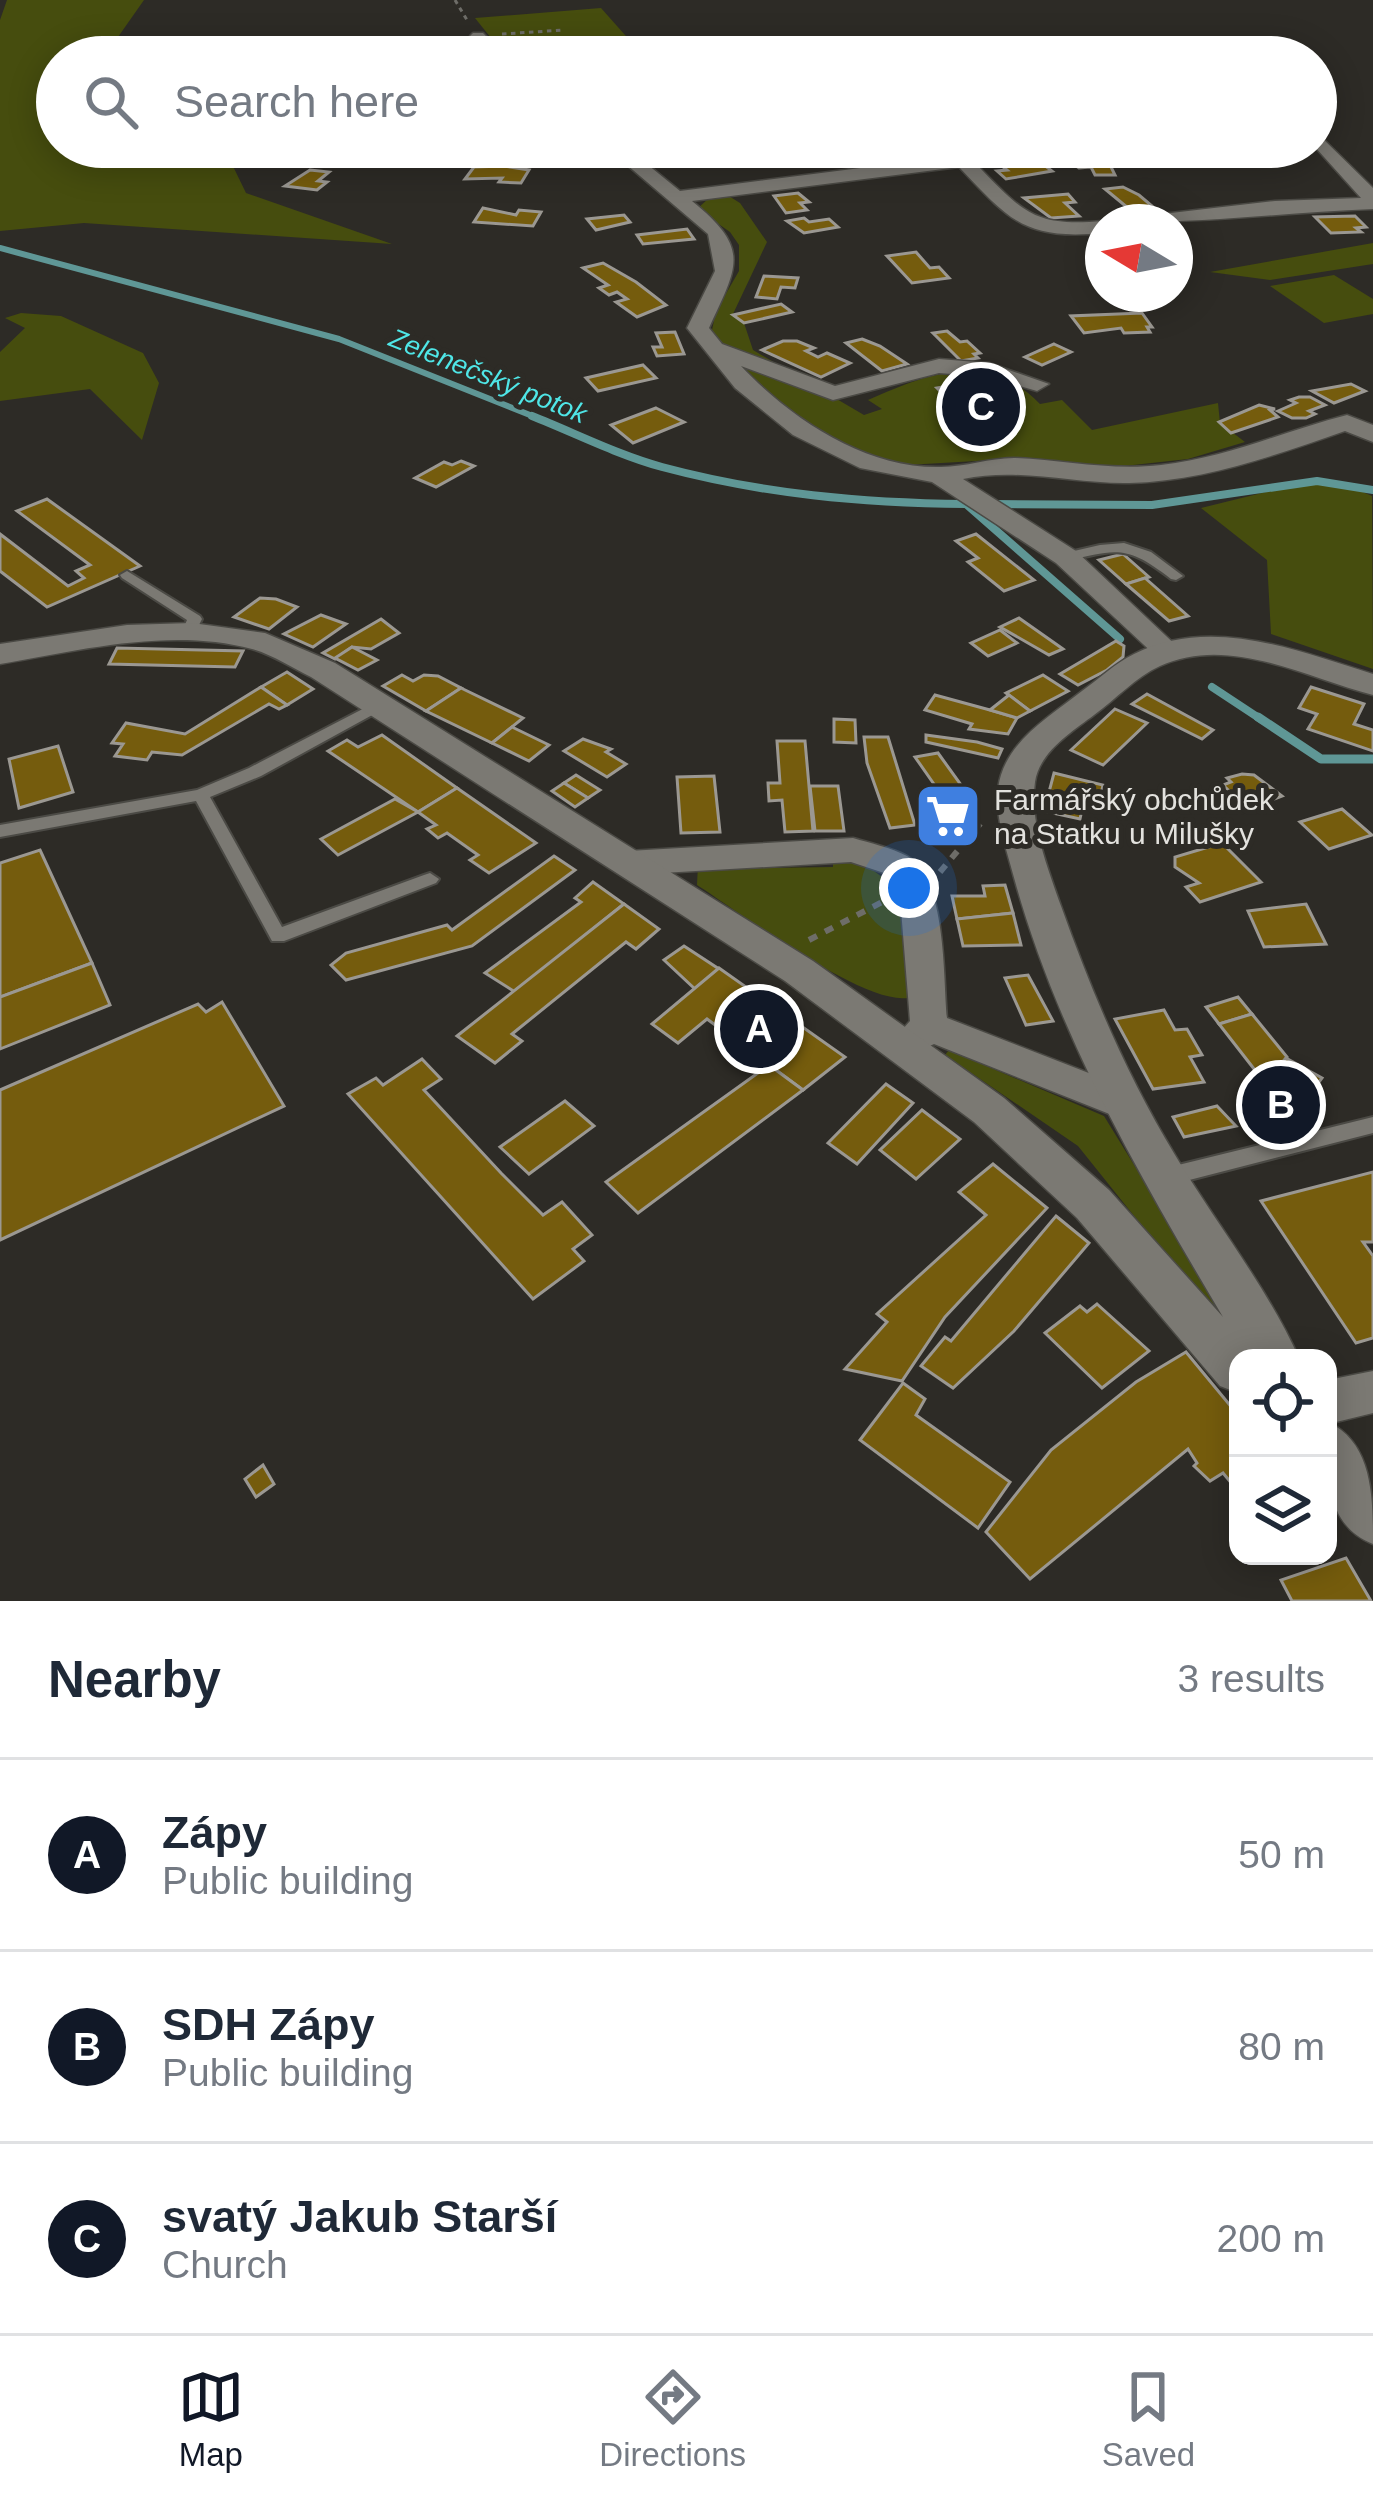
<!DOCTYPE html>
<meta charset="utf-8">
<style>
:root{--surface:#fff;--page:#f2f2f3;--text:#1f2937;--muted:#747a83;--line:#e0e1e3;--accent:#111827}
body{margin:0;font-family:Arial,sans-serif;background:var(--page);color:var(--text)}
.controls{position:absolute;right:36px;bottom:36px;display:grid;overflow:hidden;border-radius:24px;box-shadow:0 6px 30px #0003}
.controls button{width:108px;height:108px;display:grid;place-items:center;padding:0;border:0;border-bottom:3px solid var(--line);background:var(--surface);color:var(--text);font:60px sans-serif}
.compass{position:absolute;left:1085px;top:204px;width:108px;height:108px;border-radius:50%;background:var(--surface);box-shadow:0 6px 30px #0003;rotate:280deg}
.you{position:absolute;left:909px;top:888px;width:42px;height:42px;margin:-30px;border:9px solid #fff;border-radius:50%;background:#1a73e8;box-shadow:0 0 0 18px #1a73e833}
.badge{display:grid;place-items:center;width:78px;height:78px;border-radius:50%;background:var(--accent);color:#fff;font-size:39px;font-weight:700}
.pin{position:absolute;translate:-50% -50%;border:6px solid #fff;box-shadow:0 3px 12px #0006}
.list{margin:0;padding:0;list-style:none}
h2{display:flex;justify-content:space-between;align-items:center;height:156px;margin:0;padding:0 48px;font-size:51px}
h2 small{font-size:39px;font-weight:400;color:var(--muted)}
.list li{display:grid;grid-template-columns:78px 1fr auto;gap:36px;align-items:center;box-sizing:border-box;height:192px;padding:0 48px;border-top:3px solid var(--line)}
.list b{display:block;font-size:45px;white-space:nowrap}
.list p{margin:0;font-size:39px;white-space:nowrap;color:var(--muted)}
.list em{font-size:39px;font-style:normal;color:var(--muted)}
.icon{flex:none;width:66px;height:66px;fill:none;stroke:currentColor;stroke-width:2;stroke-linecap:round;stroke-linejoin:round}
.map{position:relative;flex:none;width:1373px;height:1601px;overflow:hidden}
.search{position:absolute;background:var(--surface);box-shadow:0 6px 30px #0003;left:36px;right:36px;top:36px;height:132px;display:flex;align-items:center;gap:30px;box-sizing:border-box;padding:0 42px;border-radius:66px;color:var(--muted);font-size:45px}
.sheet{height:732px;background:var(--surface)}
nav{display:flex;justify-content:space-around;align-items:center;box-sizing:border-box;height:168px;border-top:3px solid var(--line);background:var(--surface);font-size:33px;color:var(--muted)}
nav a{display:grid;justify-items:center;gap:6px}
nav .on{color:var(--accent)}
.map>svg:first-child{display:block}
.green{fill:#464d0e;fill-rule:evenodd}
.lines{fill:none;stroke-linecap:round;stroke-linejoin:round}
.stream-far2{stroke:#5f9796;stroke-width:6}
.stream-far1{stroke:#5f9796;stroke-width:8}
.stream{stroke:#5f9796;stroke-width:9}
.building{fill:#755c0d;stroke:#9b9892;stroke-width:3}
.service-casing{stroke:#4b4a45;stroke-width:4}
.minor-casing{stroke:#4b4a45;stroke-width:3}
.tertiary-casing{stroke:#4b4a45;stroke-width:3}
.path-far1{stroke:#6e6d68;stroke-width:3;stroke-dasharray:4.5 4.5;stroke-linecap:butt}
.path{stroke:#6e6d68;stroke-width:6;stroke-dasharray:9 9;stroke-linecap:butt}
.service{fill:#7b7973;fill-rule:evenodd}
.minor{fill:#7b7973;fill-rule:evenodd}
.tertiary{fill:#7b7973;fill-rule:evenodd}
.labels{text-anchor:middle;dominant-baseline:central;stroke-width:10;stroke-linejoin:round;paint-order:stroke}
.far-water-label{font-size:27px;font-style:italic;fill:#4fe6e7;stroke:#2d2b26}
.poi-label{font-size:30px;fill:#e3e2de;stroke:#2d2b26;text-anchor:start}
</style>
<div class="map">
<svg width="1373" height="1601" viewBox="0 0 1373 1601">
<rect width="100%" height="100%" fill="#2d2b26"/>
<!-- green -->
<g class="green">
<path d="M7,0H144L104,57H57V147H124L202,163L229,158L246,193L392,244L84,223L0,231V20Z"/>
<path d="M601,8L633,44L503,53L475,18Z"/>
<path d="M724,193L740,203L767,242L733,314L744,323L753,350L864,415L882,409L868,400C929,373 988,350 1040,404L1062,400L1092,430L1218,403L1220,423L1245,442L1188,459L1124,466L993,460L907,465L865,455L818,432L728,362L712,330L716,311L739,271V245L730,232L697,209L709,198ZM979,381L994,401L1017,408L1008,411L1018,428L977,434L942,401L946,397L938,388Z"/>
<path d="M1373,243V264L1270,280L1210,272Z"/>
<path d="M1334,275L1373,299V314L1324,323L1270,286Z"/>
<path d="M21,313L61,316L143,353L159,383L142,440L90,389L0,401V352L25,328L5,318Z"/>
<path d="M1302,483L1351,487L1372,496L1373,669L1271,634L1267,560L1201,508Z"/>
<path d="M833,858L866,865L902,892L914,996C875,1015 735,909 697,885L698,864L764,859L768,868L833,867Z"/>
<path d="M949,1050L1104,1116L1225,1313L1215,1317L1078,1146L945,1055Z"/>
</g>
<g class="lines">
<!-- stream-far2 -->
<path class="stream-far2" d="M0,248L339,339L540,419"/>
<!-- stream-far1 -->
<g class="stream-far1">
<path d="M532,416C575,433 618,455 662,467C763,494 862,503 966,504L1120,639"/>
<path d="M992,504L1152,505L1317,481L1373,490"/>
<path d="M1212,687L1262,720"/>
</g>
<!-- stream -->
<path class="stream" d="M1258,717L1321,759H1373"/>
</g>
<!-- building -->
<g class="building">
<path d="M1127,154L1134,160L1109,163L1115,175H1095L1091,167L1079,168L1069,161Z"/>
<path d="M1040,162L1052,171L1006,179L997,171L1007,170L1002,166Z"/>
<path d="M504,166L529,170L521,183L499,182L502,178L465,179L474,167Z"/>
<path d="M310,170L329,172L318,181L327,182L317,190L285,186Z"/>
<path d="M1123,187L1139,195L1158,211L1128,208L1105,189Z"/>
<path d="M798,193L809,202L800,203L807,210L786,213L774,196Z"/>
<path d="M1068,194L1075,202L1065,203L1079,216L1051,218L1024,198Z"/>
<path d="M483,208L516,215L519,210L541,212L533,226L474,222Z"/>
<path d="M624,215L630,222L596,230L587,219Z"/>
<path d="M1355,216L1366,227L1356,228L1361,232L1331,233L1315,217Z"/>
<path d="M804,218L809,222L829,219L838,227L804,233L787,221Z"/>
<path d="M687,229L694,239L643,244L637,235Z"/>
<path d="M916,252L930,268L939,267L949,278L912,283L887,256Z"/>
<path d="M603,263L636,282L666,305L637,317L616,302L627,299L617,292L609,295L599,288L608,285L583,268Z"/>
<path d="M764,276L798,278L795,288L781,287L777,299L756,297Z"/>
<path d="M781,304L792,312L744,323L733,315Z"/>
<path d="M1142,313L1152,327H1147L1150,332L1124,333L1121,328L1084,333L1071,316Z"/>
<path d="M947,331L960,342L967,341L980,353L974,354L978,358L961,361L933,333Z"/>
<path d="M675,332L684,354L657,356L653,347H662L656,333Z"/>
<path d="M862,339L880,346L907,364L882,371L846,343Z"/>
<path d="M783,341H797L814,348L806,351L818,357L827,353L850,363L821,377L762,350Z"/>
<path d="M1054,344L1071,352L1042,365L1025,357Z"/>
<path d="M643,365L656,378L598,391L586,378Z"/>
<path d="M979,381L994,401L1009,402L1018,409L1008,411L1020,424L1018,428L977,434L950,412L941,401L946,397L937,388Z"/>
<path d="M1351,384L1365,391L1334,403L1312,391Z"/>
<path d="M1299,397H1310L1325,405L1309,411L1315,414L1306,418H1292L1278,411L1296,403L1290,400Z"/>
<path d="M1259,405L1275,409L1270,410L1278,417L1231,433L1219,422Z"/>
<path d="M656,408L684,422L633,443L611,425Z"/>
<path d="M461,461L474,466L436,487L415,478L444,462L452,465Z"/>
<path d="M47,499L140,566L47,607L0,571V534L68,586L84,578L76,571L90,565L17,511Z"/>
<path d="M976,534L1034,580L1004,591L968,562L978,558L956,541Z"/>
<path d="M1123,554L1149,577L1126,584L1099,560Z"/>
<path d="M1145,578L1188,616L1169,621L1126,584Z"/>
<path d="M260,598L276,599L297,607L269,629L234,617Z"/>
<path d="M321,615L346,624L313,647L284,634Z"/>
<path d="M1019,618L1063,649L1049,655L1000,627Z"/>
<path d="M381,619L399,633L371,649L352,647L335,659L323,653Z"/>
<path d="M1000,630L1017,643L988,656L971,643Z"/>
<path d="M1116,641L1124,646L1123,657L1107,670L1078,685L1060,674Z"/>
<path d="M352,647L356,649L377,660L358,670L335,658Z"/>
<path d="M117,648L243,651L235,667L109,664Z"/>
<path d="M287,672L313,689L287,705L261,687Z"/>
<path d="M402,675L413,681L424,675L438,676L461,688L426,711L383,686Z"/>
<path d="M1043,675L1068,691L1030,711L1006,693Z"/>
<path d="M261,687L287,705L279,709L269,704L182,755L152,752L147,760L115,756L123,744L112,743L126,723L185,734Z"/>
<path d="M1311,687L1364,704L1354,724L1373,730V751L1308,729L1317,714L1299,708Z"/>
<path d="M461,688L523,718L492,743L426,711Z"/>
<path d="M1147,694L1213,730L1202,739L1132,704Z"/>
<path d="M935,695L990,710L1017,718L1008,734L969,729L972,724L925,710Z"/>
<path d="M1009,695L1030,711L1017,718L990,710Z"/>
<path d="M1115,709L1147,723L1103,765L1071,750Z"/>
<path d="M834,719L855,720L856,743L834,742Z"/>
<path d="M512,727L549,745L529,761L492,743Z"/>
<path d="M382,735L457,788L418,812L328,751L347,740L358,747Z"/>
<path d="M926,735L977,742L1002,749L998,758L926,742Z"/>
<path d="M864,737H888L915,825L890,828L867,763Z"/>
<path d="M583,739L611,749L606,752L626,764L607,777L564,751Z"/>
<path d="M777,741H805L813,831L785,832L782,800L769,801L768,783H780Z"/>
<path d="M58,746L73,792L19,808L9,759Z"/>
<path d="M938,753L964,789L943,797L915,757Z"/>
<path d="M1054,773L1103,785L1098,808L1083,805L1080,819L1044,811Z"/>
<path d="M1242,774L1254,775L1282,796L1248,809L1223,785L1231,782L1227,778Z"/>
<path d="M576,775L600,790L588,798L564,783Z"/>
<path d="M714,776L720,832L681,833L677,777Z"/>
<path d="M564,783L588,798L575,807L552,791Z"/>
<path d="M810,786H838L844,831H815Z"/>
<path d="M457,788L536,843L489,873L470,860L478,855L447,833L438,838L427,829L436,825L418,812Z"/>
<path d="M943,797L953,805L960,824H943L932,801Z"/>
<path d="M395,799L418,812L338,855L321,839Z"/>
<path d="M1342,809L1372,835L1329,849L1300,822Z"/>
<path d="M1222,843L1261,882L1200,902L1186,887L1199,883L1175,867V857Z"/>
<path d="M40,850L92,963L0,997V863Z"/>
<path d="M554,856L575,870L472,946L346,980L331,965L346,953L447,925L452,930Z"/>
<path d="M593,882L624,904L515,992L485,973L581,902L575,898Z"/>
<path d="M1005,885L1013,913L957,919L952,896H985L983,886Z"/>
<path d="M624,904L659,929L636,949L626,942L512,1034L522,1041L495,1063L457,1036Z"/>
<path d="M1306,904L1326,944L1264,947L1248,911Z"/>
<path d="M1013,913L1021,945L963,946L957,919Z"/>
<path d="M684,946L719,969L695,989L664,960Z"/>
<path d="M92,963L110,1005L0,1049V997Z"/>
<path d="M719,968L845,1057L803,1090L707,1019L678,1043L652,1024Z"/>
<path d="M1028,975L1053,1021L1026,1025L1005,978Z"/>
<path d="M1238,997L1252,1014L1219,1024L1206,1007Z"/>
<path d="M222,1002L284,1106L0,1240V1090L198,1004L206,1012Z"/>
<path d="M1164,1010L1175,1030L1187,1029L1202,1055L1190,1057L1204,1082L1153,1089L1115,1019Z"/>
<path d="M1252,1014L1287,1057L1265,1083L1219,1024Z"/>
<path d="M1286,1058L1322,1078L1284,1130L1246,1107Z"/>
<path d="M422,1059L441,1079L424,1090L501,1173L543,1215L562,1202L592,1235L573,1249L584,1261L533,1299L348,1094L376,1078L383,1085Z"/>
<path d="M769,1065L803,1090L638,1213L606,1182Z"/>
<path d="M886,1084L913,1103L857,1164L828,1143Z"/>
<path d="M565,1101L594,1126L529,1174L500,1147Z"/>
<path d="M1217,1106L1236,1126L1184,1137L1173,1117Z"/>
<path d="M922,1110L960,1139L916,1179L880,1150Z"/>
<path d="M993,1164L1047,1208L945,1317L902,1381L845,1369L887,1322L877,1314L986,1215L959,1192Z"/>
<path d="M1373,1172V1242H1363L1373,1256V1338L1356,1343L1261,1201Z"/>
<path d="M1056,1216L1089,1243L1014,1331L953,1388L921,1366L945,1337L951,1341Z"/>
<path d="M1097,1304L1149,1351L1102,1388L1045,1333L1080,1306L1087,1312Z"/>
<path d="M1186,1352L1238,1415V1491L1223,1473L1210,1481L1194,1466L1197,1463L1188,1449L1030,1579L986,1532L1051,1450L1136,1382Z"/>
<path d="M903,1383L925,1399L916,1415L1010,1482L978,1528L860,1440Z"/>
<path d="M263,1465L274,1484L256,1497L245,1479Z"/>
<path d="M1346,1558L1371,1601H1292L1281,1580Z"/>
</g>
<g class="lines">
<!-- service casing -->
<g class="service-casing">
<g id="service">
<path d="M1124,543L1151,552L1183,576L1176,580L1171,579C1127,545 1118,549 1066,561L1059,557L1061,554L1100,545Z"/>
<path d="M127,571L200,616L202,619L193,637L188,638L181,634L187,620L122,578L120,575Z"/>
<path d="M380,700L388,705L385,708L261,776L210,797L282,927L424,875L430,873L439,879L436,883L284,941H272L196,801L0,837V825L197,790L249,768Z"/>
<path d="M1373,1117V1133L1166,1186L1159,1183L1156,1177L1159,1171L1166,1168Z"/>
</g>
</g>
<!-- minor casing -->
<g class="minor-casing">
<g id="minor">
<path d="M473,33H483L506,57H489L470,36Z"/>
<path d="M1316,132L1373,188V209C1293,212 1212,222 1135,222L1145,216L1275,201L1361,198L1315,147Z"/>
<path d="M606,147H626L680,191L963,155L1127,147L1118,152L977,165C1024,213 1034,227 1103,221L1107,222H1103V233C1025,240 1010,221 959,167L692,201C751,249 738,265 709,328L722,344L835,386L939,359L989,363L1049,384L1037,391L989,377L939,373L833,400L741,366C791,419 866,469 941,467C966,467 989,458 1014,458C1063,460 1111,471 1161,465C1226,458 1284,431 1347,415L1373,425V442L1345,431C1276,455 1204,481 1129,483C1073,484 1019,467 963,479L1076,551L1183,652L1168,661L1158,658L1056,563L932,482L860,468L793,435L735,388L687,328L715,271L708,234Z"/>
<path d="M853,838C870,843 892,848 907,856C947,879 943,976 947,1018L1135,1091L1141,1102L1135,1113L1121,1118L1107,1113L934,1044L913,1054L899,1049L894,1039L910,1021L900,897L884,873L851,862L628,875L616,871L611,863L616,855L628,851Z"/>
<path d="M1373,1371V1413L1328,1424V1380Z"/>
</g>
</g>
<!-- tertiary casing -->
<g class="tertiary-casing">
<g id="tertiary">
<path d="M192,623L265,633L335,663L813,961L1004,1098L1109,1190L1223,1317C1139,1175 1057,1035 1013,874C1005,844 991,806 1001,775C1013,737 1053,714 1082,691C1099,679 1115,663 1134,654C1211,615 1298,651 1373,674V695C1306,678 1229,634 1160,666C1136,677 1116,699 1094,715C1073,731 1039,752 1035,782C1029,821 1048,869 1061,906C1092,993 1127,1076 1175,1155C1215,1222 1267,1287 1299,1358H1238V1393L1220,1386L1077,1218L974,1122L785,981L311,677C292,668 273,655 252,649C172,627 80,650 0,664V644L127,625Z"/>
<path d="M1328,1422C1373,1443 1373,1498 1373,1544C1322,1524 1328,1469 1328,1422Z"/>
</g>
</g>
<!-- path-far1 -->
<g class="path-far1">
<path d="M455,0L467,20"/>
<path d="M502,34L564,30"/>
</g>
<!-- path -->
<g class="path">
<path d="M940,872L985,818"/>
<path d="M809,940L888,899"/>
</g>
<!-- service -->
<use href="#service" class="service"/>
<!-- minor -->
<use href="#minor" class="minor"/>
<!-- tertiary -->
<use href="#tertiary" class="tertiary"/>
</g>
<!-- icons -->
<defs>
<g id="supermarket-square" transform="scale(3.45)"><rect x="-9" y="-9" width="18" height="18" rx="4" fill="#3f7fe0" stroke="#2d2b26"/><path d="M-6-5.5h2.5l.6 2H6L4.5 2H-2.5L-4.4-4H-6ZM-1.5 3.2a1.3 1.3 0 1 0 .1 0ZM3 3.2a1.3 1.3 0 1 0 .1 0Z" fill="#fff"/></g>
</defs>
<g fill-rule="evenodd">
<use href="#supermarket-square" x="948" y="816"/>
</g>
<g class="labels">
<!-- far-water labels -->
<g class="far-water-label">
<text transform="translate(488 376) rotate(22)">Zelenečský potok</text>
</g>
<!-- poi labels -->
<g class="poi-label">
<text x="994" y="799">Farmářský obchůdek<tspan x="994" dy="34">na Statku u Milušky</tspan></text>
</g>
</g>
</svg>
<div class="controls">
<button><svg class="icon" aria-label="locate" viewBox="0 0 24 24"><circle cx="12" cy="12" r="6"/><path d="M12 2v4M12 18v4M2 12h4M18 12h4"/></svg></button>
<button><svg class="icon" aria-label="layers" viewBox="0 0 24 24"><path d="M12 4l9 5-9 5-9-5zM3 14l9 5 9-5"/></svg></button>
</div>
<svg class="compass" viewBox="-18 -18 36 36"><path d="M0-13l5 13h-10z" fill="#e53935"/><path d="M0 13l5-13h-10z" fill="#747a83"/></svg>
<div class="you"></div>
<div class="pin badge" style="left:759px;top:1029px">A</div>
<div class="pin badge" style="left:1281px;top:1105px">B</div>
<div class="pin badge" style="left:981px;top:407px">C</div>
<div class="search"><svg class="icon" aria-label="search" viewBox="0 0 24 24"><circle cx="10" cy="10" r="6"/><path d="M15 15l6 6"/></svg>Search here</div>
</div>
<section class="sheet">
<h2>Nearby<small>3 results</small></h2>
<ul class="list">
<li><span class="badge">A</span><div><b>Zápy</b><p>Public building</p></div><em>50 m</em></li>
<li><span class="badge">B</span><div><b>SDH Zápy</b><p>Public building</p></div><em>80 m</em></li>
<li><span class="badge">C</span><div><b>svatý Jakub Starší</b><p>Church</p></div><em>200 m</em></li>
</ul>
</section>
<nav>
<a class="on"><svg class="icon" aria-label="map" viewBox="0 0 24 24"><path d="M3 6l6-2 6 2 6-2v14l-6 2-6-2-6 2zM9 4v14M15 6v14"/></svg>Map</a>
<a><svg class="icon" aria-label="directions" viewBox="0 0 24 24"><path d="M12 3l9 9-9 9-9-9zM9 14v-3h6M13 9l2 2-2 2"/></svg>Directions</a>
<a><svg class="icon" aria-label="saved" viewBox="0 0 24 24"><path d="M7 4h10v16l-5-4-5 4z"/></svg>Saved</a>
</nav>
